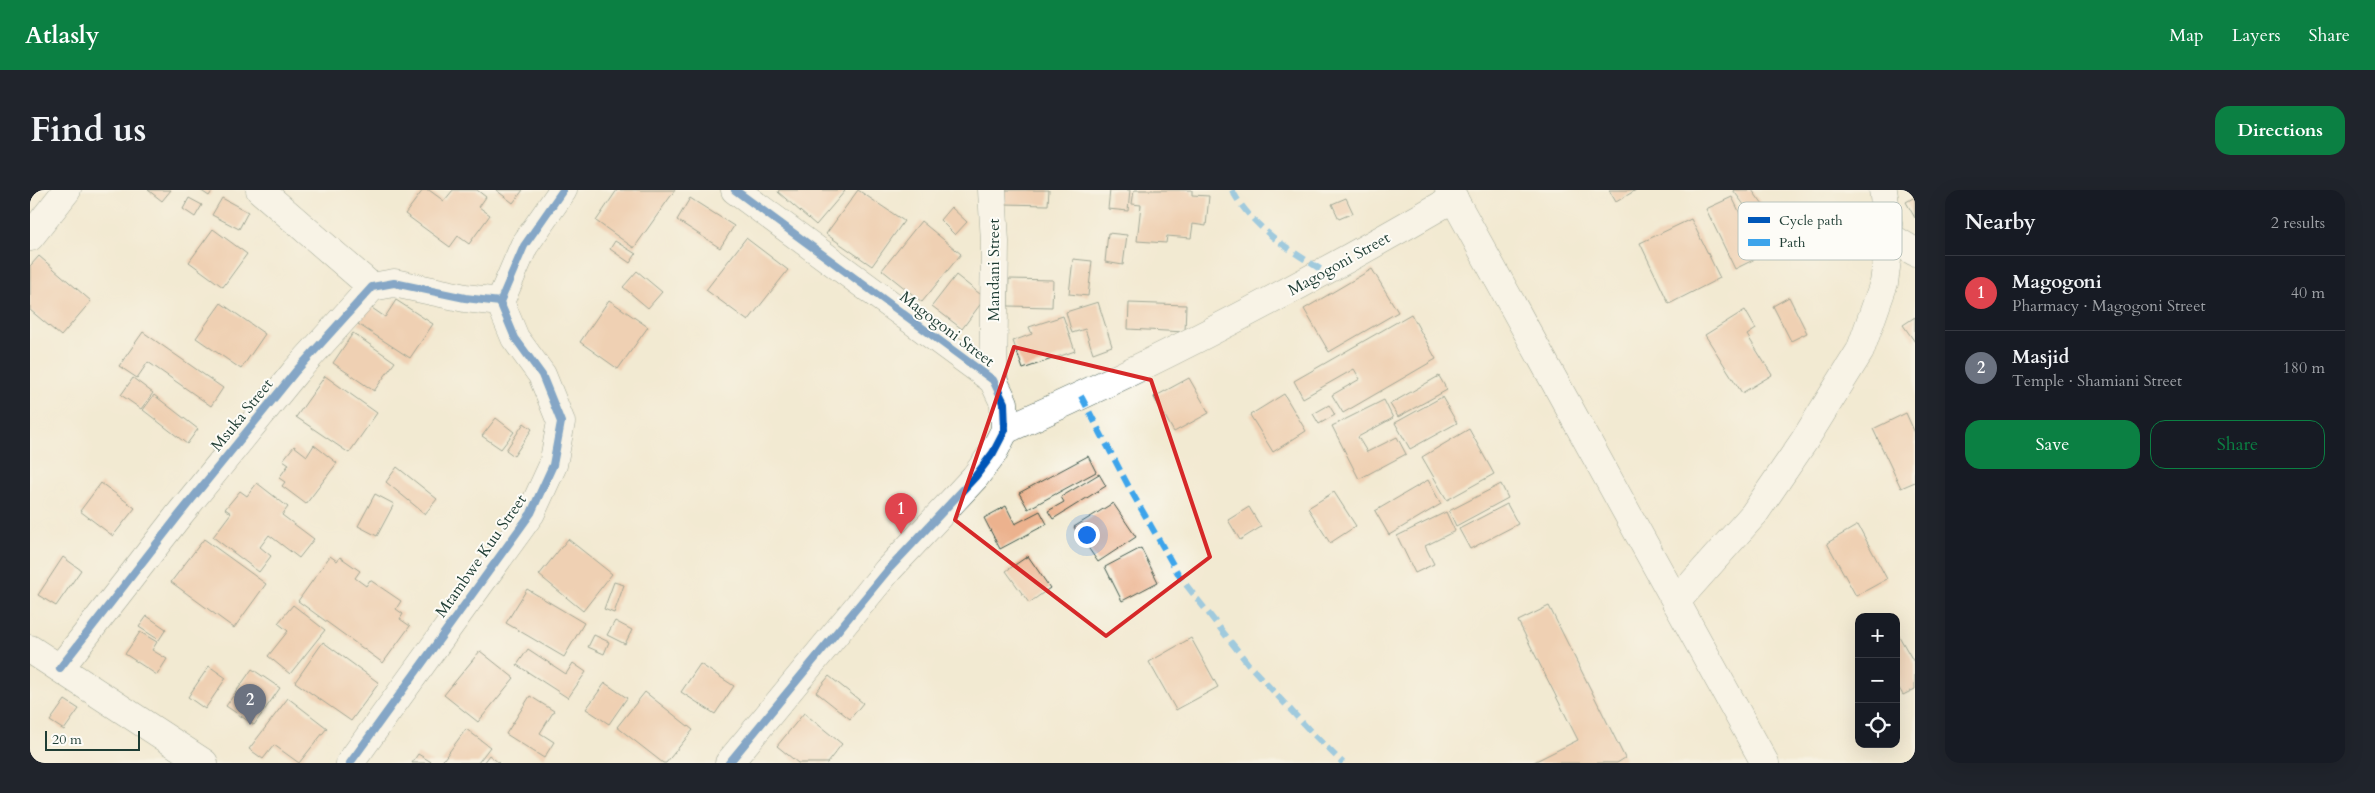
<!DOCTYPE html>
<meta charset="utf-8">
<style>
:root{--surface:#171b24;--page:#20242c;--text:#f1f3f6;--muted:#9ea1a6;--line:#363941;--accent:#0b8043}
body{margin:0;font-family:Cardo,serif;background:var(--page);color:var(--text)}
.controls{position:absolute;right:15px;bottom:15px;display:grid;overflow:hidden;border-radius:10px;box-shadow:0 5px 20px #0002}
.controls button{width:45px;height:45px;display:grid;place-items:center;padding:0;border:0;border-bottom:1px solid var(--line);background:var(--surface);color:var(--text);font:25px sans-serif}
.scale{position:absolute;left:15px;bottom:12px;width:95px;box-sizing:border-box;padding-left:5px;border:2px solid #1f3d34;border-top:0;font-size:14px;line-height:18px;white-space:nowrap;color:#1f3d34;-webkit-text-stroke:4px #fdfcf7;paint-order:stroke}
.you{position:absolute;left:1056px;top:344px;width:18px;height:18px;margin:-12px;border:4px solid #fff;border-radius:50%;background:#1a73e8;box-shadow:0 0 0 8px #1a73e833}
.badge{display:grid;place-items:center;width:32px;height:32px;border-radius:50%;background:var(--accent);color:#fff;font-size:16px;font-weight:700}
.pin{position:absolute;translate:-50% -41px;filter:drop-shadow(0 1px 2px #0008)}
.pin::after{content:'';position:absolute;top:26px;width:18px;height:15px;background:inherit;clip-path:polygon(0 0,100% 0,50% 100%)}
.list{margin:0;padding:0;list-style:none}
h2{display:flex;justify-content:space-between;align-items:center;height:65px;margin:0;padding:0 20px;font-size:21px}
h2 small{font-size:16px;font-weight:400;color:var(--muted)}
.list li{display:grid;grid-template-columns:32px 1fr auto;gap:15px;align-items:center;box-sizing:border-box;height:75px;padding:0 20px;border-top:1px solid var(--line)}
.list b{display:block;font-size:19px;white-space:nowrap}
.list p{margin:0;font-size:16px;white-space:nowrap;color:var(--muted)}
.list em{font-size:16px;font-style:normal;color:var(--muted)}
.actions{display:flex;gap:10px;padding:15px 20px}
.actions a{flex:1;padding:11px 0;border:1px solid var(--accent);border-radius:15px;text-align:center;font-size:18px;color:var(--accent)}
.actions .main{background:var(--accent);color:#fff}
.icon{flex:none;width:28px;height:28px;fill:none;stroke:currentColor;stroke-width:2;stroke-linecap:round;stroke-linejoin:round}
.map{position:relative;flex:none;width:1885px;height:573px;overflow:hidden;border-radius:15px}
header{display:flex;align-items:center;gap:30px;box-sizing:border-box;height:70px;padding:0 25px;background:var(--accent);color:#fff}
header strong{font-size:24px}
nav{display:flex;gap:28px;margin-inline-start:auto;font-size:18px}
.intro{display:flex;align-items:center;justify-content:space-between;box-sizing:border-box;height:120px;padding:0 30px}
h1{margin:0;font-size:35px}
.button{padding:12px 22px;border-radius:15px;background:var(--accent);color:#fff;font-size:18px;font-weight:700}
main{display:flex;gap:30px;padding:0 30px}
aside{flex:1;background:var(--surface);border-radius:15px;box-shadow:0 5px 20px #0002}
.map>svg:first-child{display:block}
.building{fill:#ecb28e}
.lines{fill:none;stroke-linecap:round;stroke-linejoin:round}
.street-casing{stroke:#3f574c;stroke-width:29}
.highway-casing{stroke:#3f574c;stroke-width:29}
.street{stroke:#fff;stroke-width:28}
.highway{stroke:#fff;stroke-width:28}
.quiet{stroke:#3da4eb;stroke-width:6;stroke-dasharray:12 6;stroke-linecap:butt}
.cycleway-casing{stroke:#fdfcf7;stroke-width:11}
.cycleway{stroke:#0057b8;stroke-width:8}
.marked{fill:none;stroke:#d62828;stroke-width:4;stroke-linejoin:round}
.labels{text-anchor:middle;dominant-baseline:central;stroke-width:4;stroke-linejoin:round;paint-order:stroke}
.street-label{font-size:16px;fill:#1f3d34;stroke:#fdfcf7}
.key{fill:#fdfcf7;stroke:#bac3bc;stroke-width:1}
.key-label{font-size:14px;fill:#1f3d34}
</style>
<header>
<strong>Atlasly</strong>
<nav><a>Map</a><a>Layers</a><a>Share</a></nav>
</header>
<div class="intro"><h1>Find us</h1><a class="button">Directions</a></div>
<main>
<div class="map">
<svg width="1885" height="573" viewBox="0 0 1885 573">
<rect width="100%" height="100%" fill="#fdfcf7"/>
<filter id="ink" filterUnits="userSpaceOnUse"><feTurbulence type="fractalNoise" baseFrequency=".02" numOctaves="2"/><feDisplacementMap in="SourceGraphic" scale="10" xChannelSelector="R" yChannelSelector="G"/><feConvolveMatrix kernelMatrix="1 2 1 2 8 2 1 2 1" color-interpolation-filters="sRGB"/></filter>
<filter id="wash" filterUnits="userSpaceOnUse"><feTurbulence type="fractalNoise" baseFrequency=".0096" numOctaves="4" result="noise"/><feDisplacementMap in="SourceGraphic" scale="20" xChannelSelector="R" yChannelSelector="G"/><feGaussianBlur stdDeviation="1.12" result="paint"/><feColorMatrix in="noise" values="0 0 0 0 0 0 0 0 0 0 0 0 0 0 0 0 0 1.4 0 .05"/><feComposite in="paint" operator="in"/></filter>
<g filter="url(#wash)">
<rect width="100%" height="100%" fill="#f2ead2"/>
<g id="blocks">
<!-- building -->
<g class="building">
<path d="M118,0H141L132,11Z"/>
<path d="M170,0H183L179,6Z"/>
<path d="M393,0H399L414,11L423,0H447L456,7L449,17L460,25L439,54L428,46L420,57L375,24Z"/>
<path d="M466,0H493L483,13Z"/>
<path d="M587,0H645L604,58L566,31Z"/>
<path d="M749,0H814L815,1L786,35L748,2Z"/>
<path d="M828,0L874,31L842,76L796,44Z"/>
<path d="M974,0H1019L1018,15L974,14Z"/>
<path d="M1080,0H1100L1098,21L1078,19Z"/>
<path d="M1104,0H1162V5L1179,6L1176,36L1163,34L1161,48L1137,46L1136,53L1107,51L1111,15L1102,14Z"/>
<path d="M1579,0H1606L1586,12Z"/>
<path d="M1703,0H1722L1738,22L1726,31Z"/>
<path d="M1702,7L1731,66L1705,79L1676,19Z"/>
<path d="M1885,7V28L1876,12Z"/>
<path d="M159,8L172,15L165,27L153,19Z"/>
<path d="M192,8L218,22L209,39L182,25Z"/>
<path d="M660,8L704,36L690,58L647,30Z"/>
<path d="M1316,8L1323,23L1309,29L1302,14Z"/>
<path d="M921,17L937,32L925,45L910,30Z"/>
<path d="M1661,29L1690,88L1639,114L1610,53Z"/>
<path d="M891,31L931,64L892,112L852,80Z"/>
<path d="M183,39L217,64L193,97L159,72Z"/>
<path d="M1078,43L1097,45L1093,75L1075,72Z"/>
<path d="M716,48L758,80L718,131L676,100Z"/>
<path d="M585,51L606,64L600,73L580,59Z"/>
<path d="M9,66L61,111L31,146L0,120V76Z"/>
<path d="M1043,69L1062,71L1058,106L1039,104Z"/>
<path d="M1342,79L1368,122L1299,162L1274,119Z"/>
<path d="M607,81L632,102L618,118L593,97Z"/>
<path d="M926,85L955,108L932,139L902,116Z"/>
<path d="M979,89L1023,90L1022,117L978,116Z"/>
<path d="M1759,107L1777,143L1761,151L1743,116Z"/>
<path d="M366,110L403,134L380,168L328,134L339,116L355,127Z"/>
<path d="M579,110L618,137L588,179L550,152Z"/>
<path d="M1068,112L1082,156L1063,163L1055,139L1042,143L1036,122Z"/>
<path d="M191,113L235,144L211,179L166,148Z"/>
<path d="M1099,113L1156,115L1155,142L1098,139Z"/>
<path d="M1715,120L1726,139L1717,145L1742,185L1712,203L1675,145Z"/>
<path d="M1381,124L1406,169L1313,223L1302,205L1330,189L1324,179L1273,208L1264,191Z"/>
<path d="M1033,126L1045,161L993,179L983,151L1002,144L999,137Z"/>
<path d="M1885,127V152L1873,135Z"/>
<path d="M113,142L193,198L181,216L118,172L107,188L89,176Z"/>
<path d="M323,143L365,172L344,201L303,173Z"/>
<path d="M295,186L347,223L319,263L266,227Z"/>
<path d="M1409,186L1417,200L1368,227L1360,214Z"/>
<path d="M103,188L123,203L111,219L91,205Z"/>
<path d="M1159,188L1179,223L1144,242L1124,207Z"/>
<path d="M1254,204L1276,241L1243,262L1220,225Z"/>
<path d="M124,205L168,239L157,254L113,220Z"/>
<path d="M1412,207L1427,233L1380,259L1365,233Z"/>
<path d="M1354,210L1363,228L1328,247L1337,262L1367,247L1376,264L1329,289L1302,236Z"/>
<path d="M1299,215L1305,225L1289,234L1283,224Z"/>
<path d="M1876,223L1885,243V292L1871,298L1843,239Z"/>
<path d="M466,228L484,242L471,259L452,246Z"/>
<path d="M494,233L502,239L484,266L476,260Z"/>
<path d="M1439,239L1464,284L1417,310L1392,267Z"/>
<path d="M284,255L307,273L276,314L252,296L255,292L249,288L259,274L253,270L264,256L277,266Z"/>
<path d="M1058,266L1066,282L998,319L989,303Z"/>
<path d="M367,277L407,309L395,324L356,292Z"/>
<path d="M1069,284L1076,296L1023,329L1018,321L1034,312L1031,307Z"/>
<path d="M1398,290L1411,314L1359,345L1345,321Z"/>
<path d="M71,293L105,318L83,346L50,321Z"/>
<path d="M227,293L258,317L252,325L284,349L269,368L239,345L230,357L241,366L229,382L183,347L201,323L195,319L210,301L217,306Z"/>
<path d="M1471,294L1478,308L1426,336L1419,321Z"/>
<path d="M1304,302L1326,336L1300,353L1278,318Z"/>
<path d="M345,304L364,314L347,346L328,336Z"/>
<path d="M1083,313L1106,347L1068,372L1044,337Z"/>
<path d="M1477,314L1488,334L1440,359L1429,339Z"/>
<path d="M976,316L985,334L1010,321L1017,334L970,359L954,328Z"/>
<path d="M1219,317L1231,337L1210,350L1198,330Z"/>
<path d="M1416,322L1425,341L1395,356L1404,374L1385,383L1367,346Z"/>
<path d="M1828,335L1857,389L1826,406L1797,353Z"/>
<path d="M174,349L236,394L204,438L141,392Z"/>
<path d="M538,349L582,384L553,421L509,385Z"/>
<path d="M1111,358L1128,392L1092,411L1075,377Z"/>
<path d="M300,366L307,371L310,367L330,381L325,388L336,396L340,390L371,411L366,419L373,424L370,429L380,436L353,473L268,411Z"/>
<path d="M998,366L1020,398L999,413L976,381Z"/>
<path d="M33,367L51,380L26,416L8,405Z"/>
<path d="M584,392L594,395L584,423L574,419Z"/>
<path d="M497,399L554,433L534,467L476,433Z"/>
<path d="M263,415L295,440L260,484L238,466L258,441L248,433Z"/>
<path d="M1519,416L1595,568L1587,573H1502L1548,550L1488,431Z"/>
<path d="M117,426L136,439L129,450L109,437Z"/>
<path d="M585,431L602,440L595,454L577,445Z"/>
<path d="M1866,441L1885,474V499L1873,505L1866,493Z"/>
<path d="M110,442L127,452L122,460L137,469L127,485L95,464Z"/>
<path d="M564,445L579,452L574,464L558,457Z"/>
<path d="M1161,448L1188,497L1146,520L1119,472Z"/>
<path d="M293,452L349,493L321,531L265,492Z"/>
<path d="M498,459L536,484L543,473L556,482L538,508L487,475Z"/>
<path d="M450,461L484,488L448,532L414,505Z"/>
<path d="M670,474L704,496L685,524L651,502Z"/>
<path d="M179,476L196,488L175,519L158,507Z"/>
<path d="M222,479L250,498L224,535L196,516Z"/>
<path d="M799,486L833,513L820,529L786,502Z"/>
<path d="M575,493L597,508L579,534L556,519Z"/>
<path d="M615,502L663,540L636,573H633L587,537Z"/>
<path d="M500,506L524,521L510,543L524,552L514,568L476,544Z"/>
<path d="M258,508L297,538L269,573L244,555L233,569L219,559Z"/>
<path d="M35,510L49,519L34,540L20,531Z"/>
<path d="M774,523L812,554L797,573H768L747,556Z"/>
<path d="M436,539L460,557L448,573H411Z"/>
<path d="M388,564L403,573H382Z"/>
<path d="M459,565L469,573H453Z"/>
</g>
</g>
</g>
<g filter="url(#ink)">
<use href="#blocks" fill-opacity="0" stroke="#3f574c" stroke-width="1"/>
<g class="lines">
<!-- street casing -->
<g class="street-casing">
<g id="street">
<path d="M230,0L342,97"/>
<path d="M962,0L965,52L963,190"/>
<path d="M0,47L37,0"/>
<path d="M1860,47L1885,62"/>
<path d="M975,240C1130,172 1278,93 1424,8"/>
<path d="M1646,412L1724,324L1774,251L1830,161L1854,93L1860,47L1853,0"/>
<path d="M0,459L174,573"/>
<path d="M30,478L149,325L266,181L342,97L364,93L435,108L470,112"/>
<path d="M320,573L501,323L523,275L531,232L512,185L485,148L470,112L494,56L533,0"/>
<path d="M699,573L858,380L945,287L963,263L975,240L974,213L963,190L705,0"/>
</g>
</g>
<!-- highway casing -->
<g class="highway-casing">
<path id="highway" d="M1419,0L1735,573"/>
</g>
<!-- street -->
<use href="#street" class="street"/>
<!-- highway -->
<use href="#highway" class="highway"/>
<!-- quiet -->
<g class="quiet">
<path d="M1202,0C1222,38 1260,60 1295,82"/>
<path d="M1051,206L1100,299L1150,387L1219,475L1282,543L1313,573"/>
</g>
<!-- cycleway casing -->
<g class="cycleway-casing">
<g id="cycleway">
<path d="M30,478L149,325L266,181L342,97L364,93L435,108L470,112"/>
<path d="M320,573L501,323L523,275L531,232L512,185L485,148L470,112L494,56L533,0"/>
<path d="M699,573L858,380L945,287L963,263L975,240L974,213L963,190L705,0"/>
</g>
</g>
<!-- cycleway -->
<use href="#cycleway" class="cycleway"/>
</g>
</g>
<!-- marked area -->
<path d="M0 0H1885V573H0ZM984,157L1121,190L1180,367L1076,446L925,330Z" fill="#f2ead2" fill-opacity=".55" fill-rule="evenodd"/>
<path class="marked" d="M984,157L1121,190L1180,367L1076,446L925,330Z"/>
<g class="labels">
<!-- street labels -->
<g class="street-label">
<text transform="translate(1309 74) rotate(-29)">Magogoni Street</text>
<text transform="translate(964 80) rotate(-90)">Mandani Street</text>
<text transform="translate(917 139) rotate(37)">Magogoni Street</text>
<text transform="translate(212 225) rotate(-51)">Msuka Street</text>
<text transform="translate(451 366) rotate(-55)">Mtambwe Kuu Street</text>
</g>
</g>
<!-- legend -->
<rect x="1708" y="12" width="164" height="58" rx="8" class="key"/>
<rect x="1718" y="27" width="22" height="6" fill="#0057b8"/>
<rect x="1718" y="49" width="22" height="7" fill="#3da4eb"/>
<g class="key-label">
<text x="1749" y="35">Cycle path</text>
<text x="1749" y="57">Path</text>
</g>
</svg>
<div class="controls">
<button>+</button>
<button>−</button>
<button><svg class="icon" aria-label="locate" viewBox="0 0 24 24"><circle cx="12" cy="12" r="6"/><path d="M12 2v4M12 18v4M2 12h4M18 12h4"/></svg></button>
</div>
<div class="scale">20 m</div>
<div class="you"></div>
<div class="pin badge" style="left:871px;top:344px;background:#e0444e">1</div>
<div class="pin badge" style="left:220px;top:535px;background:#6b7280">2</div>
</div>
<aside>
<h2>Nearby<small>2 results</small></h2>
<ul class="list">
<li><span class="badge" style="background:#e0444e">1</span><div><b>Magogoni</b><p>Pharmacy · Magogoni Street</p></div><em>40 m</em></li>
<li><span class="badge" style="background:#6b7280">2</span><div><b>Masjid</b><p>Temple · Shamiani Street</p></div><em>180 m</em></li>
</ul>
<div class="actions"><a class="main">Save</a><a>Share</a></div>
</aside>
</main>
